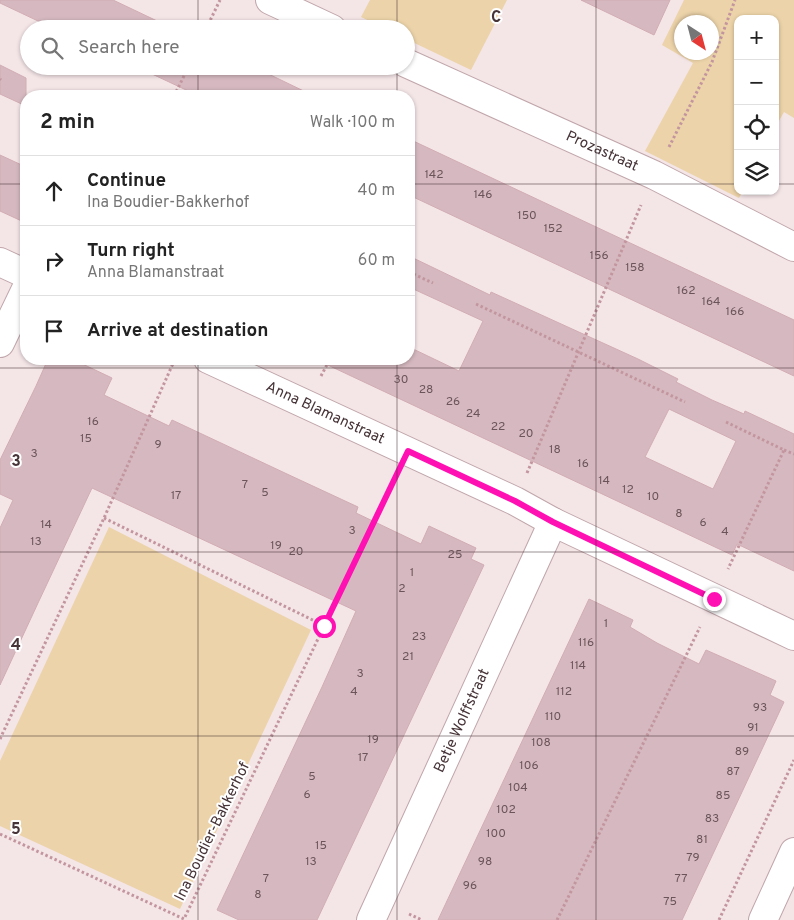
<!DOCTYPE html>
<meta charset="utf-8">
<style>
:root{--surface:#fff;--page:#f2f2f2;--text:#222;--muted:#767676;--line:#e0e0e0}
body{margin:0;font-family:Overpass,sans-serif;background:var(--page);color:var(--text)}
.controls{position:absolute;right:15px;top:15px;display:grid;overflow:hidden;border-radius:10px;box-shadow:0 1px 4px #0004}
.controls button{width:45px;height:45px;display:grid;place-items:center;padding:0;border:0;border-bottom:1px solid var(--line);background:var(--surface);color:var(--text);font:25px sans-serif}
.compass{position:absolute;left:674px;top:15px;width:45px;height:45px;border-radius:50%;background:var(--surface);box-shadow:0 1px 4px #0004;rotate:144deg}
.stop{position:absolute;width:15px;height:15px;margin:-11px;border:4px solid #ff10b3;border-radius:50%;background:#fff}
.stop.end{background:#ff10b3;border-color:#fff;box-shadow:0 1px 5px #0008}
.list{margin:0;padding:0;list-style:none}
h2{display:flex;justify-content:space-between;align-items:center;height:65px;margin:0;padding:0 20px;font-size:21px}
h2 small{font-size:16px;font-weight:400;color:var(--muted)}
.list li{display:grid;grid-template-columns:32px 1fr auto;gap:15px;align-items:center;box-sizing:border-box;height:70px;padding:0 20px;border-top:1px solid var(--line)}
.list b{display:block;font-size:19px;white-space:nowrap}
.list p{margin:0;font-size:16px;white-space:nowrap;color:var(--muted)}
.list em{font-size:16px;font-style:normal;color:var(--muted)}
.icon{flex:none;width:28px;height:28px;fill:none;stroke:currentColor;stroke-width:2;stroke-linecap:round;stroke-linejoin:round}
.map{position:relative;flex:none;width:794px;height:920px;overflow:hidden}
.search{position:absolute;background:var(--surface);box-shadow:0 1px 4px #0004;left:20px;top:20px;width:395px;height:55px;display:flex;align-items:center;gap:12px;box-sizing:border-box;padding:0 18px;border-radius:28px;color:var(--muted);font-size:19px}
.panel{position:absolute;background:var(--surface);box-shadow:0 1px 4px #0004;left:20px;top:90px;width:395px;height:275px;border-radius:20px}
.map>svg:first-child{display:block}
.green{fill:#ecd3a9;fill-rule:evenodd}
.building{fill:#d6b9c0;stroke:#d2acb4;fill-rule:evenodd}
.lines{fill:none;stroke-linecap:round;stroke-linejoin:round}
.street-casing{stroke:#c0a6ab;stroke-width:30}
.path{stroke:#c3969f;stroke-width:3;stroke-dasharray:2.5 2.5;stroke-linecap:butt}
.street{stroke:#fff;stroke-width:28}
.route{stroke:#ff10b3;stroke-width:6}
.grid{fill:none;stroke:#473438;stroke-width:1;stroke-opacity:0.55}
.labels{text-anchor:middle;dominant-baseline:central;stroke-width:4;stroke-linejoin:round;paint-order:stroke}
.number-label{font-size:12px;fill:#6b555a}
.street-label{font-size:15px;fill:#473438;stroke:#fff}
.grid-label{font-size:16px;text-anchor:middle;font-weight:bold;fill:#473438;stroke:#fff;stroke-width:4;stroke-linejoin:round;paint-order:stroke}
</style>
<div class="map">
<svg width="794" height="920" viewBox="0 0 794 920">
<rect width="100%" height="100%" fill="#f4e5e7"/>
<!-- green -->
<g class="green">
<path d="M370,0H507L471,70L406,39V29H386L361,17Z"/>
<path d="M684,0H794V118L784,112L775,128V19H738V191H743L739,198L645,151L693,63L662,45ZM712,22V52H682V22Z"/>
<path d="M109,527L311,630L180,909L0,826V761Z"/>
</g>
<!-- building -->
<g class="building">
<path d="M0,0H113L174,29H55L0,3Z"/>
<path d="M581,0H670L654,35Z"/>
<path d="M0,65L26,78V106L0,94Z"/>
<path d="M135,66H252L314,96H199Z"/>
<path d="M409,139L794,320V376L409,195Z"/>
<path d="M0,155L26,167V223L0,211Z"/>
<path d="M409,256L490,295L491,292L638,359L678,379L676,382L712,400L744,414L745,411L794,434V571L737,544L732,555L315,359H409V347L459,371L483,321L409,287ZM669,409L736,441L713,489L645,457Z"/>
<path d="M48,359H72L112,378L104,395L169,426L172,420L287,474L358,507L356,513L421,544L429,526L476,548L471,559L484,565L317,920H239L217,910L322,687L356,611L92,488L38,603L0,685V528L13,500L0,494V460L36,386Z"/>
<path d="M589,599L633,620L630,627L657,643L699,664L706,650L776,681L770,695L784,702L742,792L682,920H438Z"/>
</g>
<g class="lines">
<!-- street casing -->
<g class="street-casing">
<g id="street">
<path d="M270,0L332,29"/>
<path id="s1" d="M406,63L654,175L794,247"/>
<path d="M0,262L26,274"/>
<path d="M0,343L26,289"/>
<path id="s2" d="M208,359L515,501L553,522L794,636"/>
<path id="s3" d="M371,920L553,522"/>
<path d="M763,920L794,852"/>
</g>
</g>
<!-- path -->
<g class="path">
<path d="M206,29L220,0"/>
<path d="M0,79L1,80"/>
<path d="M174,96L189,66"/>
<path d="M669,147L712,62L735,0"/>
<path d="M409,272L433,283"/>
<path d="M476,304L685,402"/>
<path d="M321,376L330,359"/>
<path d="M726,422L784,450L728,569"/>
<path d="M784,450L794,454"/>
<path d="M527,473L641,205"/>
<path d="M104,518L325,626"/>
<path d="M0,739L104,518L175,359"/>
<path d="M0,834L184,919L394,480"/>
<path d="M409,914L422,920"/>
<path d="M557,920L700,627"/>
<path d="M719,920L794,760"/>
</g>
<!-- street -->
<use href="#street" class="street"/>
</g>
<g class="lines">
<!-- route -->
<path class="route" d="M324,626L408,451L515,501L553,522L714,599"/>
</g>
<!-- grid -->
<path class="grid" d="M198,0V29M397,0V29M596,0V920M198,66V96M397,66V96M0,184H26M409,184H738M775,184H794M198,359V920M397,359V920M0,368H794M0,552H794M0,736H794"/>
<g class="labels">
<!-- number labels -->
<g class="number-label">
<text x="434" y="175">142</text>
<text x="483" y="195">146</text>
<text x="527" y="216">150</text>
<text x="553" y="229">152</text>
<text x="599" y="256">156</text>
<text x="635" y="268">158</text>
<text x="686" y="291">162</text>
<text x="711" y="302">164</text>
<text x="735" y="312">166</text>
<text x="401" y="380">30</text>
<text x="426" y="390">28</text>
<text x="453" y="402">26</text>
<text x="473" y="414">24</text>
<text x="93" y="422">16</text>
<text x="498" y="427">22</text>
<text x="526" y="434">20</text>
<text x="86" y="439">15</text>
<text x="158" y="445">9</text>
<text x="555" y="450">18</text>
<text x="34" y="454">3</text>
<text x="583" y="464">16</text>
<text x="604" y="481">14</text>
<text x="245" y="485">7</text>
<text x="628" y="490">12</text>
<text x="265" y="493">5</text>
<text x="176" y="496">17</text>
<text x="653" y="497">10</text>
<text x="679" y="514">8</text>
<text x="703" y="523">6</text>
<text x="46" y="525">14</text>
<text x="352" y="531">3</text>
<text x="725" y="532">4</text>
<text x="36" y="542">13</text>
<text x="276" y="546">19</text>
<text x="296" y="552">20</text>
<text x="455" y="555">25</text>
<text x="412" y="573">1</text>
<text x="402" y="589">2</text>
<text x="606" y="624">1</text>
<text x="419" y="637">23</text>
<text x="586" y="643">116</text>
<text x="408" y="657">21</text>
<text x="578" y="666">114</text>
<text x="360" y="674">3</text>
<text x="354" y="692">4</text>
<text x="564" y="692">112</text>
<text x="760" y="708">93</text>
<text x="553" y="717">110</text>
<text x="753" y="728">91</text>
<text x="373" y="740">19</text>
<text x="541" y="743">108</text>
<text x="742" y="752">89</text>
<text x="363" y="758">17</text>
<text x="529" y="766">106</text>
<text x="733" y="772">87</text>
<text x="312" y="777">5</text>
<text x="518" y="788">104</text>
<text x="307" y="795">6</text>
<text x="723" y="796">85</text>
<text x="506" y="810">102</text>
<text x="712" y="819">83</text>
<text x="496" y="834">100</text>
<text x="702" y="840">81</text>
<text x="321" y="846">15</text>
<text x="693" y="858">79</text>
<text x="311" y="862">13</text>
<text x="485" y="862">98</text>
<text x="266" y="879">7</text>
<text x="681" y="879">77</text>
<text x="470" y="886">96</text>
<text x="258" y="895">8</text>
<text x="670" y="902">75</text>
</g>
<!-- street labels -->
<g class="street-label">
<text stroke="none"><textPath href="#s1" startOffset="215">Prozastraat</textPath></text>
<text stroke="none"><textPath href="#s2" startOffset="129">Anna Blamanstraat</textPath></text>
<text stroke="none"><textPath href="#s3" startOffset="219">Betje Wolffstraat</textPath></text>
<text transform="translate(213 832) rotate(-64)">Ina Boudier-Bakkerhof</text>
</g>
</g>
<g class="grid-label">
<text x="496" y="22">C</text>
<text x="16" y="466">3</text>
<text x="16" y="650">4</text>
<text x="16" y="834">5</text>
</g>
</svg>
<div class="controls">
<button>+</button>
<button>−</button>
<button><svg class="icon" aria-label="locate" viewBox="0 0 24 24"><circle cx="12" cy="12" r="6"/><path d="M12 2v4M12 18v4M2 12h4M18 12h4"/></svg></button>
<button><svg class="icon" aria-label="layers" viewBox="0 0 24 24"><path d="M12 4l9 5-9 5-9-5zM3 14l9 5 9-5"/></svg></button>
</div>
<svg class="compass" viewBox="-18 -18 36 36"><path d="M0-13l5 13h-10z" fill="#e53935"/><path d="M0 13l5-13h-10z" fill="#767676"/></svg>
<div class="stop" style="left:324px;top:626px"></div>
<div class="stop end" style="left:714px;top:599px"></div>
<div class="search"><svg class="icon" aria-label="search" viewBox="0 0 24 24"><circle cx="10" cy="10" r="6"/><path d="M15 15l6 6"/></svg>Search here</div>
<section class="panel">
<h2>2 min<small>Walk · 100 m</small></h2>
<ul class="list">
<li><svg class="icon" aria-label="ahead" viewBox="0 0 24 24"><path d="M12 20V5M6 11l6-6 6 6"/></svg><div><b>Continue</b><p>Ina Boudier-Bakkerhof</p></div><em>40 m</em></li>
<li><svg class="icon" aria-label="right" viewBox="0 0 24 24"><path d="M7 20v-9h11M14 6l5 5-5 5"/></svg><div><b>Turn right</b><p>Anna Blamanstraat</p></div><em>60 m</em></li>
<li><svg class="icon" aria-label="arrive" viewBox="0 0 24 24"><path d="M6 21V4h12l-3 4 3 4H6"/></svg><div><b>Arrive at destination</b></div></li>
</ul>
</section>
</div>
